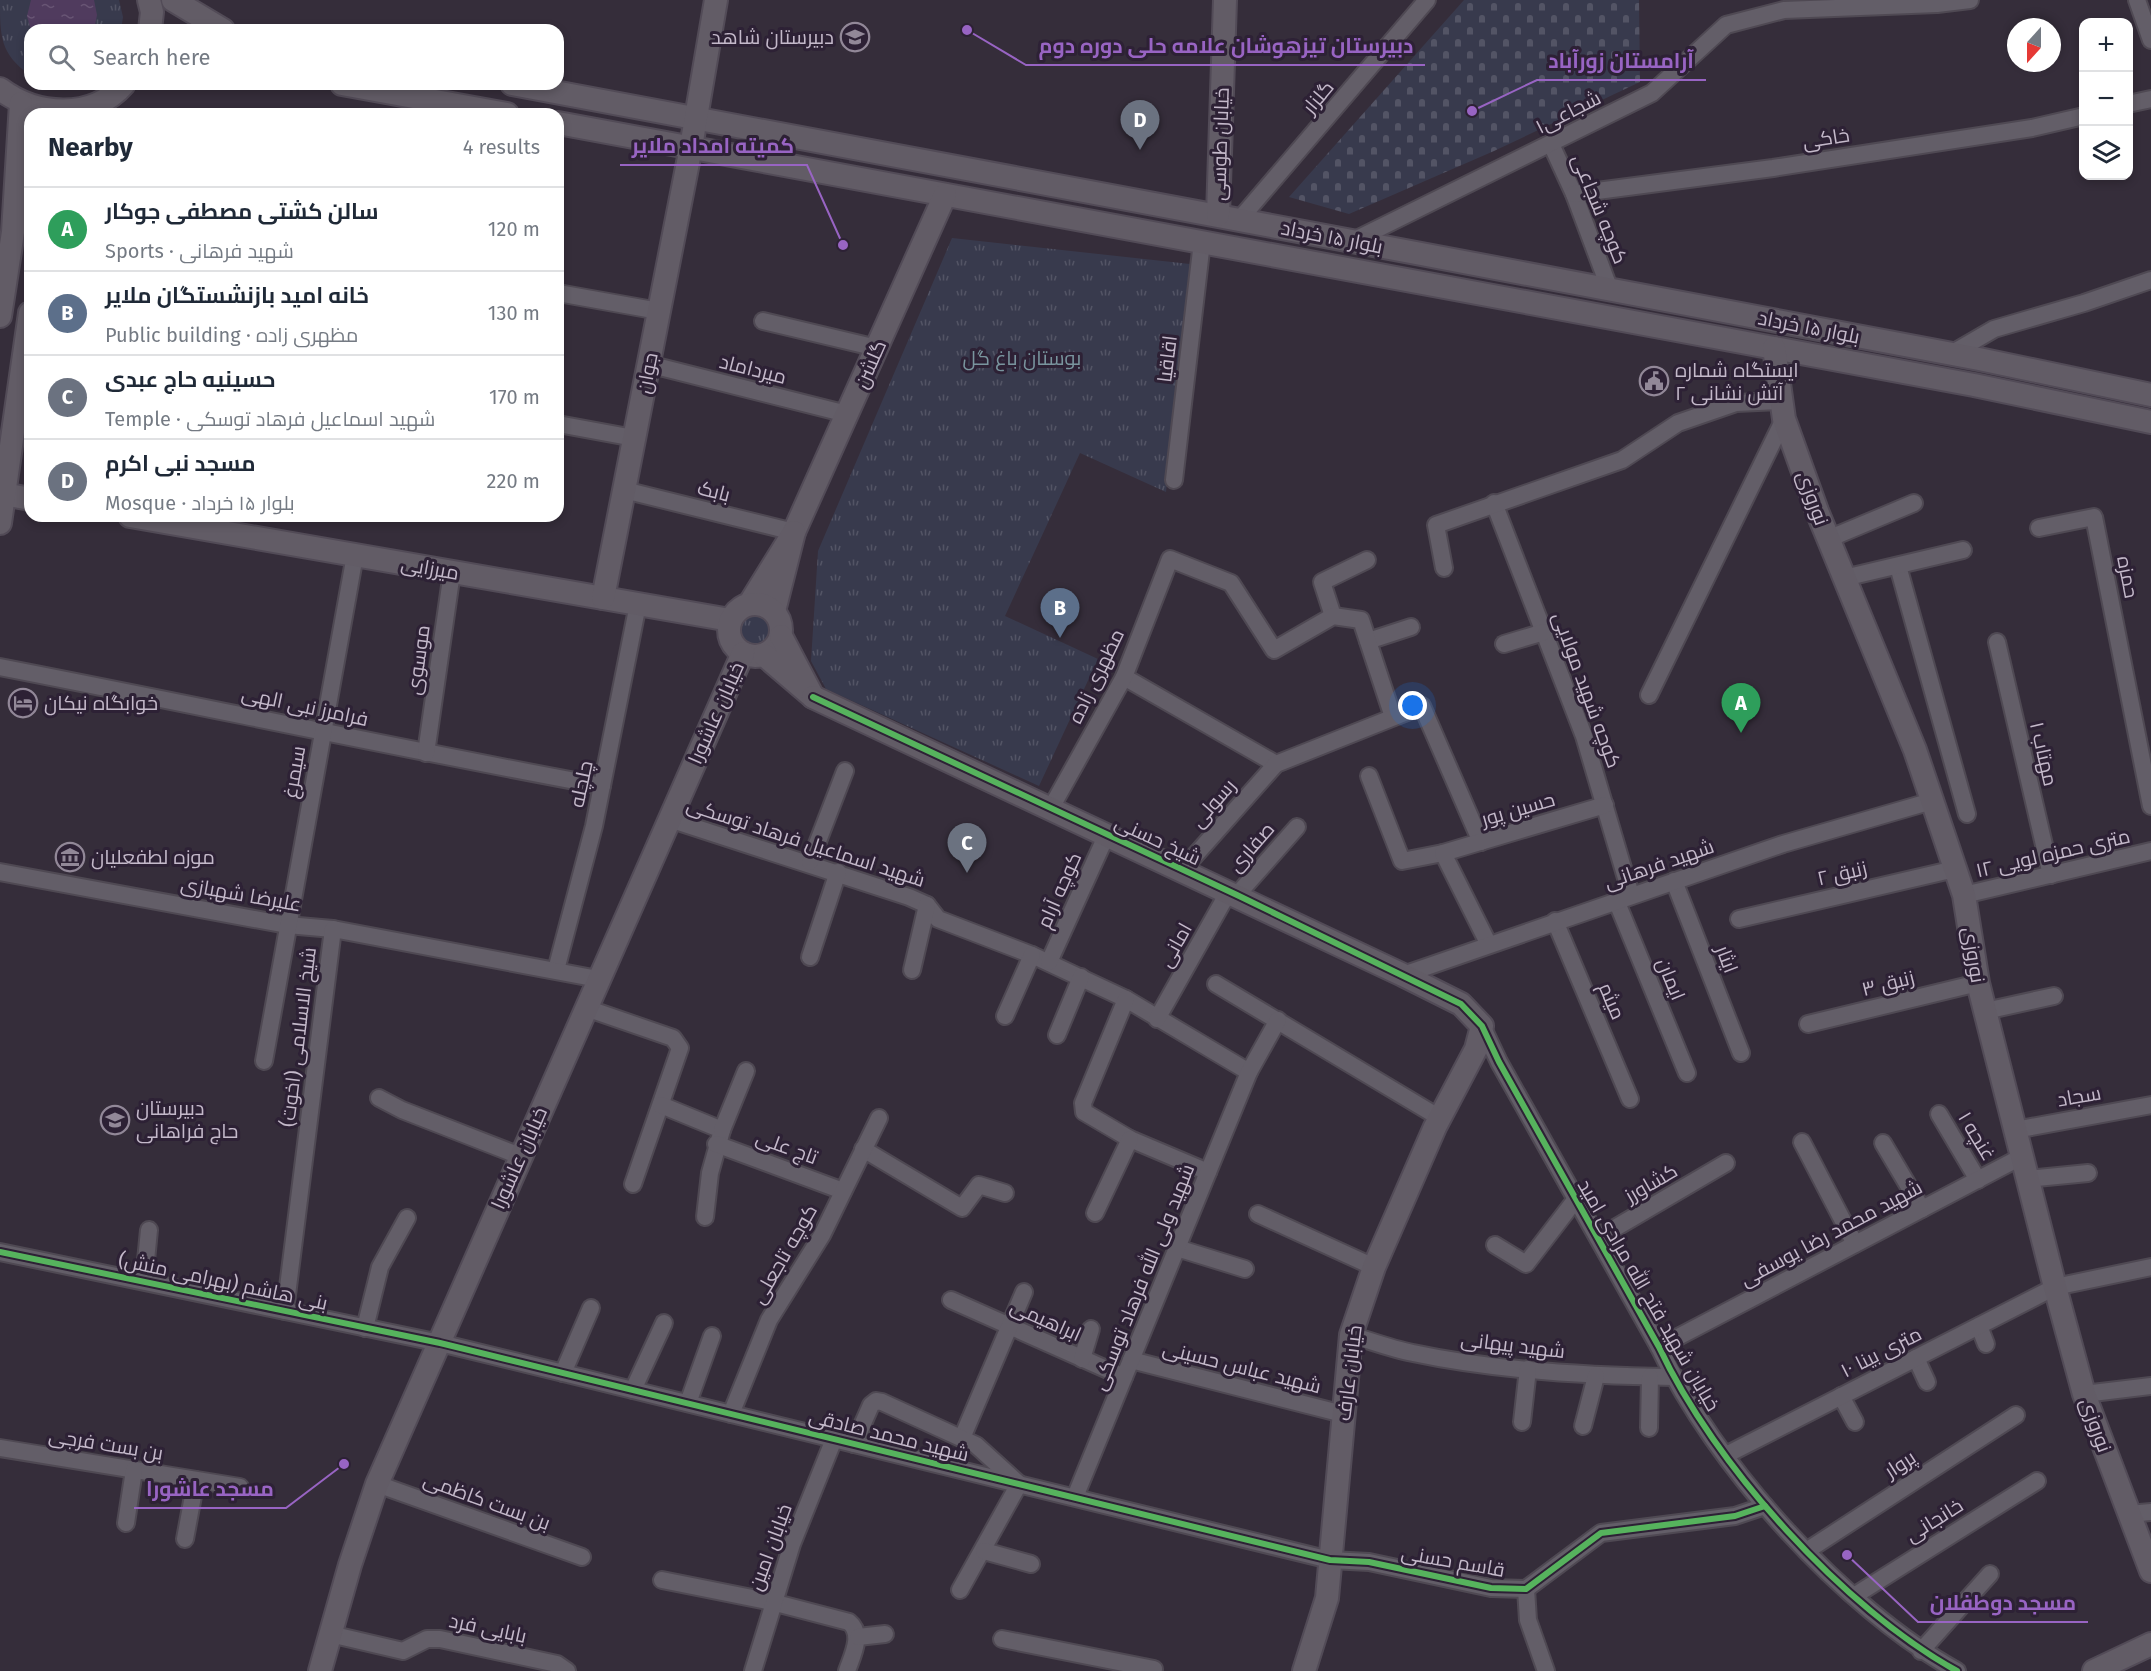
<!DOCTYPE html>
<meta charset="utf-8">
<style>
:root{--surface:#fff;--page:#f2f2f3;--text:#1f2937;--muted:#747a83;--line:#e0e1e3;--accent:#2563eb}
body{margin:0;font-family:"Fira Sans",Cairo,sans-serif;background:var(--page);color:var(--text)}
.controls{position:absolute;right:18px;top:18px;display:grid;overflow:hidden;border-radius:12px;box-shadow:0 3px 9px #0003}
.controls button{width:54px;height:54px;display:grid;place-items:center;padding:0;border:0;border-bottom:2px solid var(--line);background:var(--surface);color:var(--text);font:30px sans-serif}
.compass{position:absolute;left:2007px;top:18px;width:54px;height:54px;border-radius:50%;background:var(--surface);box-shadow:0 3px 9px #0003;rotate:201deg}
.you{position:absolute;left:1413px;top:706px;width:21px;height:21px;margin:-15px;border:4px solid #fff;border-radius:50%;background:#1a73e8;box-shadow:0 0 0 9px #1a73e833}
.badge{display:grid;place-items:center;width:39px;height:39px;border-radius:50%;background:var(--accent);color:#fff;font-size:20px;font-weight:700}
.pin{position:absolute;translate:-50% -50px;filter:drop-shadow(0 2px 3px #0008)}
.pin::after{content:'';position:absolute;top:32px;width:21px;height:18px;background:inherit;clip-path:polygon(0 0,100% 0,50% 100%)}
.list{margin:0;padding:0;list-style:none}
h2{display:flex;justify-content:space-between;align-items:center;height:78px;margin:0;padding:0 24px;font-size:26px}
h2 small{font-size:20px;font-weight:400;color:var(--muted)}
.list li{display:grid;grid-template-columns:39px 1fr auto;gap:18px;align-items:center;box-sizing:border-box;height:84px;padding:0 24px;border-top:2px solid var(--line)}
.list b{display:block;font-size:22px;white-space:nowrap}
.list p{margin:0;font-size:20px;white-space:nowrap;color:var(--muted)}
.list em{font-size:20px;font-style:normal;color:var(--muted)}
.icon{flex:none;width:33px;height:33px;fill:none;stroke:currentColor;stroke-width:2;stroke-linecap:round;stroke-linejoin:round}
.map{position:relative;flex:none;width:2151px;height:1671px;overflow:hidden}
.search{position:absolute;background:var(--surface);box-shadow:0 3px 9px #0003;left:24px;top:24px;width:540px;height:66px;display:flex;align-items:center;gap:15px;box-sizing:border-box;padding:0 21px;border-radius:18px;color:var(--muted);font-size:22px}
.panel{position:absolute;background:var(--surface);box-shadow:0 3px 9px #0003;left:24px;top:108px;width:540px;height:414px;border-radius:18px}
.map>svg:first-child{display:block}
.grass{fill:url(#grass-tufts)}
.cemetery{fill:url(#cemetery-stones)}
.water{fill:url(#water-ripples)}
.lines{fill:none;stroke-linecap:round;stroke-linejoin:round}
.street-casing{stroke:#4f4953;stroke-width:20}
.secondary-casing{stroke:#524b57;stroke-width:26}
.street{stroke:#635e68;stroke-width:16}
.secondary{stroke:#625c66;stroke-width:22}
.cycleway-casing{stroke:#2d2135;stroke-width:10}
.cycleway{stroke:#56b35d;stroke-width:6}
.labels{text-anchor:middle;dominant-baseline:central;stroke-width:6;stroke-linejoin:round;paint-order:stroke}
.poi-label{font-size:20px;fill:#c4b9ca;stroke:#2d2135;text-anchor:start}
.street-label{font-size:20px;fill:#c4b9ca;stroke:#2d2135}
.park-label{font-size:20px;fill:#79959e;stroke:#2d2135}
.leader{fill:none;stroke:#9864c3;stroke-width:2}
.callout-dot{fill:#9864c3;stroke:#2d2135;stroke-width:2}
.callout-label{font-size:21px;text-anchor:middle;font-weight:bold;fill:#9864c3;stroke:#2d2135;stroke-width:6;stroke-linejoin:round;paint-order:stroke}
</style>
<div class="map">
<svg width="2151" height="1671" viewBox="0 0 2151 1671">
<defs>
<pattern id="grass-tufts" width="24" height="20" patternUnits="userSpaceOnUse" patternTransform="scale(1.5)"><rect width="24" height="20" fill="#383a4d"/><path d="M3 7l-1-3M5 7V3M7 7l1-3M15 17l-1-3M17 17v-4M19 17l1-3" fill="none" stroke="#535465"/></pattern>
<pattern id="cemetery-stones" width="16" height="16" patternUnits="userSpaceOnUse" patternTransform="scale(1.5)"><rect width="16" height="16" fill="#383a4d"/><path d="M2 7V4a2 2 0 0 1 4 0v3zM10 15v-3a2 2 0 0 1 4 0v3z" fill="#535465"/></pattern>
<pattern id="water-ripples" width="26" height="14" patternUnits="userSpaceOnUse" patternTransform="scale(1.5)"><rect width="26" height="14" fill="#503b5e"/><path d="M2 4q2-2 4 0t4 0M15 11q2-2 4 0t4 0" fill="none" stroke="#685574"/></pattern>
</defs>
<rect width="100%" height="100%" fill="#352d3a"/>
<!-- grass -->
<g class="grass">
<path d="M0,0H119L123,17L121,30H30V75C0,54 0,36 0,0Z"/>
<path d="M952,238L1190,264L1166,492L1080,453L1005,616L1098,659L1039,786L826,689L811,661L818,551Z"/>
<circle cx="756" cy="630" r="17"/>
</g>
<!-- cemetery -->
<path class="cemetery" d="M1464,0H1639L1640,82L1494,151L1349,214L1289,197Z"/>
<!-- water -->
<path class="water" d="M31,0H94L97,15L94,30H31L27,16Z"/>
<g class="lines">
<!-- street casing -->
<g class="street-casing">
<g id="street">
<path d="M2137,0L2151,40"/>
<path d="M2128,104L2151,99"/>
<path d="M1551,144L1574,194L1610,290"/>
<path d="M1574,194L1773,168L2032,128L2084,116"/>
<path d="M1240,219L1427,0"/>
<path d="M1353,241L1652,93L1726,25L1784,10L1937,4L1970,0"/>
<path d="M558,293L659,311"/>
<path d="M763,321L877,348"/>
<path d="M1951,354L1994,329L2084,303L2151,280"/>
<path d="M648,364L847,414"/>
<path d="M558,424L634,438"/>
<path d="M1174,480L1202,242"/>
<path d="M624,490L794,532"/>
<path d="M1494,503L1584,736L1631,895"/>
<path d="M2039,528L2094,517L2151,806"/>
<path d="M1828,539L1914,503"/>
<path d="M1898,566L1967,814"/>
<path d="M1444,568L1436,525L1622,460L1678,423L1736,403L1782,401"/>
<path d="M1844,578L1963,550"/>
<path d="M1333,616L1322,582L1367,560"/>
<path d="M1368,641L1411,627"/>
<path d="M1997,642L2051,875"/>
<path d="M1504,644L1544,632"/>
<path d="M0,667C201,706 401,749 602,786"/>
<path d="M1124,677L1276,764"/>
<path d="M1649,695L1784,419"/>
<path d="M426,753L452,572"/>
<path d="M1369,776L1402,861L1443,853"/>
<path d="M1051,808L1124,677L1170,559L1231,583L1274,650L1333,616L1361,620L1393,717"/>
<path d="M669,819L909,897L927,905L938,919L1032,955L1126,999L1249,1072"/>
<path d="M810,862L845,771"/>
<path d="M1183,869L1276,764L1422,706L1481,842"/>
<path d="M0,872L287,925L333,929"/>
<path d="M1674,881L1741,1053"/>
<path d="M1237,895L1297,827"/>
<path d="M1964,895L2151,851"/>
<path d="M1616,900L1687,1073"/>
<path d="M1739,919L1955,869"/>
<path d="M1555,921L1630,1099"/>
<path d="M1488,943L1443,853L1605,805"/>
<path d="M810,957L838,872"/>
<path d="M1049,962L1107,834"/>
<path d="M556,970L594,826L638,604"/>
<path d="M912,970L927,905"/>
<path d="M1403,975L1783,844L1932,801"/>
<path d="M1216,984L1440,1118"/>
<path d="M1126,999L1083,1103L1084,1112L1130,1139L1208,1172"/>
<path d="M586,1008L673,1038L680,1048L633,1184"/>
<path d="M1985,1011L2054,996"/>
<path d="M1005,1016L1032,955"/>
<path d="M1157,1019L1229,891"/>
<path d="M1808,1024L1978,983"/>
<path d="M1482,1026L1499,1062L1659,1347C1714,1465 1844,1609 1957,1671"/>
<path d="M1057,1035L1081,977"/>
<path d="M264,1061L355,555"/>
<path d="M379,1098L402,1110L520,1156"/>
<path d="M661,1105L722,1130L710,1173L705,1217"/>
<path d="M1939,1114L1978,1180"/>
<path d="M722,1130L746,1071"/>
<path d="M2015,1130L2151,1105"/>
<path d="M1802,1142L1855,1244"/>
<path d="M1883,1143L1922,1209"/>
<path d="M716,1144L843,1191"/>
<path d="M863,1149L962,1208L979,1185L1005,1193"/>
<path d="M2027,1179L2088,1173"/>
<path d="M1095,1213L1130,1139"/>
<path d="M1258,1214L1374,1267"/>
<path d="M1598,1238L1726,1163"/>
<path d="M1495,1245L1526,1264L1576,1199"/>
<path d="M1177,1248L1245,1269"/>
<path d="M0,1252L440,1343L1330,1560L1369,1562L1491,1588L1526,1589L1601,1533L1735,1516L1765,1506"/>
<path d="M144,1281L149,1230"/>
<path d="M951,1300L1124,1377"/>
<path d="M285,1311L333,929L598,979"/>
<path d="M1979,1326L1986,1344"/>
<path d="M365,1328L380,1267L407,1218"/>
<path d="M1351,1335C1371,1341 1392,1349 1413,1353C1497,1371 1587,1376 1673,1377"/>
<path d="M1659,1347L2021,1157"/>
<path d="M1916,1358L1927,1382"/>
<path d="M1082,1359L1091,1329"/>
<path d="M1131,1360L1343,1414"/>
<path d="M563,1373L591,1308"/>
<path d="M633,1390L664,1323"/>
<path d="M2084,1394L2151,1386"/>
<path d="M1841,1396L1855,1422"/>
<path d="M688,1403L712,1336"/>
<path d="M731,1414L769,1320L822,1235L879,1118"/>
<path d="M1522,1422L1528,1369"/>
<path d="M1583,1426L1596,1376"/>
<path d="M1649,1428L1650,1377"/>
<path d="M962,1438L1024,1292"/>
<path d="M854,1444L871,1405L876,1401L882,1402L976,1445L1019,1484L960,1590"/>
<path d="M0,1448L240,1487"/>
<path d="M1726,1455L2055,1287L2151,1267"/>
<path d="M377,1484L582,1557"/>
<path d="M1075,1497L1249,1072L1278,1020"/>
<path d="M2129,1514L2151,1512"/>
<path d="M126,1523L134,1470"/>
<path d="M185,1539L196,1480"/>
<path d="M1808,1550L2016,1415"/>
<path d="M984,1551L1031,1564"/>
<path d="M662,1580L772,1602L849,1622C864,1634 852,1656 847,1671"/>
<path d="M1526,1589L1528,1620L1546,1671"/>
<path d="M1854,1596L2037,1481"/>
<path d="M330,1634L403,1651L427,1639H440L557,1664L567,1671"/>
<path d="M858,1637L885,1634"/>
<path d="M1002,1639L1154,1669"/>
<path d="M1921,1651L1990,1574"/>
<path d="M753,1671L792,1544L834,1439"/>
</g>
</g>
<!-- secondary casing -->
<g class="secondary-casing">
<g id="secondary">
<path d="M149,0L152,12L150,30"/>
<path d="M173,0L223,30"/>
<path d="M342,84L507,114"/>
<path d="M512,84L1416,253L1979,359L2151,395"/>
<path d="M0,89C36,116 92,121 124,84"/>
<path d="M558,123L1974,385L2151,422"/>
<path d="M1218,215L1225,0"/>
<path d="M0,316L13,232L21,103"/>
<path d="M1774,348L1784,419L1817,511L1915,750L1964,895L1978,983L2055,1287L2084,1394L2151,1571"/>
<path d="M4,494L30,499"/>
<path d="M130,516L730,620"/>
<path d="M0,523L30,313"/>
<path d="M794,532L945,195"/>
<path d="M603,598L691,147L716,0"/>
<path d="M750,603L794,532L774,611"/>
<circle cx="755" cy="630" r="26"/>
<path d="M764,655L813,697L781,636"/>
<path d="M813,697L1403,975L1461,1004L1482,1026L1476,1049L1435,1127L1374,1267L1351,1335L1327,1598L1304,1671"/>
<path d="M320,1671L350,1565L377,1484L743,653"/>
<path d="M2094,1671L2151,1644"/>
</g>
</g>
<!-- street -->
<use href="#street" class="street"/>
<!-- secondary -->
<use href="#secondary" class="secondary"/>
<!-- cycleway casing -->
<g class="cycleway-casing">
<g id="cycleway">
<path d="M813,697L1237,895L1461,1004L1482,1026L1499,1062L1659,1347C1714,1465 1844,1609 1957,1671"/>
<path d="M0,1252L440,1343L1330,1560L1369,1562L1491,1588L1526,1589L1601,1533L1735,1516L1765,1506"/>
</g>
</g>
<!-- cycleway -->
<use href="#cycleway" class="cycleway"/>
</g>
<!-- icons -->
<defs>
<g id="school-ring" transform="scale(1.5)"><circle r="9.5" fill="#2d2135" stroke="#928898" stroke-width="1.5"/><path d="M0-5L7-2L0 1L-7-2ZM-4 1L0 2.5L4 1V4Q0 6-4 4Z" fill="#928898"/></g>
<g id="civic-ring" transform="scale(1.5)"><circle r="9.5" fill="#2d2135" stroke="#928898" stroke-width="1.5"/><path d="M-.6-6.5H3V-4.5H.6V-3L4-1V1h2V6H-6V1h2V-1L-.6-3ZM-1.2 2.5V6h2.4V2.5Z" fill="#928898"/></g>
<g id="hotel-ring" transform="scale(1.5)"><circle r="9.5" fill="#2d2135" stroke="#928898" stroke-width="1.5"/><path d="M-6-4.5h1.5V1H6V5H4.5V3h-9V5H-6ZM-4 0a1.8 1.8 0 1 1 3.6 0ZM.5 0V-2.5h3Q6-2.5 6 0Z" fill="#928898"/></g>
<g id="museum-ring" transform="scale(1.5)"><circle r="9.5" fill="#2d2135" stroke="#928898" stroke-width="1.5"/><path d="M0-6L6-3V-2H-6V-3ZM-5-1h2V3h-2ZM-1-1h2V3h-2ZM3-1h2V3H3ZM-6 4H6V6H-6Z" fill="#928898"/></g>
</defs>
<g fill-rule="evenodd">
<use href="#school-ring" x="855" y="37"/>
<use href="#civic-ring" x="1654" y="381"/>
<use href="#hotel-ring" x="23" y="703"/>
<use href="#museum-ring" x="70" y="857"/>
<use href="#school-ring" x="115" y="1120"/>
</g>
<g class="labels">
<!-- poi labels -->
<g class="poi-label">
<text x="834" y="37" text-anchor="end">دبیرستان شاهد</text>
<text x="1675" y="370">ایستگاه شماره<tspan x="1675" dy="23">۲ آتش نشانی</tspan></text>
<text x="44" y="703">خوابگاه نیکان</text>
<text x="91" y="857">موزه لطفعلیان</text>
<text x="136" y="1108">دبیرستان<tspan x="136" dy="23">حاج فراهانی</tspan></text>
</g>
<!-- street labels -->
<g class="street-label">
<text transform="translate(1318 97) rotate(-50)">گلزار</text>
<text transform="translate(1568 112) rotate(-27)">شجاعی۱</text>
<text transform="translate(1826 138) rotate(-9)">خاکی</text>
<text transform="translate(1220 144) rotate(-88)">خیابان طوسی</text>
<text transform="translate(1600 209) rotate(68)">کوچه شجاعی</text>
<text transform="translate(1332 237) rotate(11)">بلوار ۱۵ خرداد</text>
<text transform="translate(1809 327) rotate(11)">بلوار ۱۵ خرداد</text>
<text transform="translate(1167 359) rotate(-83)">اقاقیا</text>
<text transform="translate(870 364) rotate(-66)">گلشن</text>
<text transform="translate(753 369) rotate(14)">میرداماد</text>
<text transform="translate(647 373) rotate(-79)">جوان</text>
<text transform="translate(714 491) rotate(14)">بابک</text>
<text transform="translate(1813 498) rotate(70)">نوروزی</text>
<text transform="translate(430 568) rotate(10)">میرزایی</text>
<text transform="translate(2128 577) rotate(79)">حمزه</text>
<text transform="translate(418 660) rotate(-82)">موسوی</text>
<text transform="translate(1096 676) rotate(-64)">مظهری زاده</text>
<text transform="translate(1587 690) rotate(70)">کوچه شهید مولایی</text>
<text transform="translate(305 706) rotate(12)">فرامرز نبی الهی</text>
<text transform="translate(716 713) rotate(-66)">خیابان عاشورا</text>
<text transform="translate(2044 754) rotate(77)">مهتاب ۱</text>
<text transform="translate(294 772) rotate(-80)">سیمرغ</text>
<text transform="translate(581 784) rotate(-78)">چلچله</text>
<text transform="translate(1213 803) rotate(-49)">رسولی</text>
<text transform="translate(1518 809) rotate(-16)">حسین پور</text>
<text transform="translate(1158 840) rotate(25)">شیخ حسنی</text>
<text transform="translate(806 842) rotate(18)">شهید اسماعیل فرهاد توسکی</text>
<text transform="translate(1251 847) rotate(-49)">صفاری</text>
<text transform="translate(2053 853) rotate(-13)">۱۲ متری حمزه لویی</text>
<text transform="translate(1659 864) rotate(-19)">شهید فرهانی</text>
<text transform="translate(1842 873) rotate(-13)">زنبق ۲</text>
<text transform="translate(1059 890) rotate(-66)">کوچه آرام</text>
<text transform="translate(241 894) rotate(10)">علیرضا شهبازی</text>
<text transform="translate(1175 945) rotate(-61)">امانی</text>
<text transform="translate(1974 955) rotate(81)">نوروزی</text>
<text transform="translate(1727 959) rotate(69)">ایثار</text>
<text transform="translate(1671 979) rotate(68)">ایمان</text>
<text transform="translate(1888 983) rotate(-14)">زنبق ۳</text>
<text transform="translate(1612 1001) rotate(67)">میثم</text>
<text transform="translate(298 1037) rotate(-83)">شیخ الاسلامی (اخوت)</text>
<text transform="translate(2079 1096) rotate(-10)">سجاد</text>
<text transform="translate(1977 1136) rotate(59)">غنچه ۱</text>
<text transform="translate(787 1147) rotate(20)">تاج علی</text>
<text transform="translate(519 1158) rotate(-66)">خیابان عاشورا</text>
<text transform="translate(1651 1183) rotate(-30)">کشاورز</text>
<text transform="translate(1831 1233) rotate(-28)">شهید محمد رضا یوسفی</text>
<text transform="translate(784 1254) rotate(-60)">کوچه تاجعلی</text>
<text transform="translate(1143 1277) rotate(-68)">شهید ولی الله فرهاد توسکی</text>
<text transform="translate(223 1281) rotate(12)">بنی هاشم (بهرامی منش)</text>
<text transform="translate(1649 1295) rotate(60)">خیابان شهید فتح الله مرادی امید</text>
<text transform="translate(1046 1320) rotate(24)">ابراهیمی</text>
<text transform="translate(1513 1345) rotate(7)">شهید پیهانی</text>
<text transform="translate(1881 1352) rotate(-27)">۱۰ متری بینا</text>
<text transform="translate(1242 1367) rotate(14)">شهید عباس حسینی</text>
<text transform="translate(1349 1373) rotate(-83)">خیابان عارف</text>
<text transform="translate(2096 1425) rotate(70)">نوروزی</text>
<text transform="translate(889 1435) rotate(14)">شهید محمد صادقی</text>
<text transform="translate(106 1444) rotate(9)">بن بست فرجی</text>
<text transform="translate(1900 1464) rotate(-33)">پروار</text>
<text transform="translate(487 1501) rotate(20)">بن بست کاظمی</text>
<text transform="translate(1934 1520) rotate(-32)">خانجانی</text>
<text transform="translate(770 1547) rotate(-70)">خیابان امین</text>
<text transform="translate(1453 1561) rotate(10)">قاسم حسنی</text>
<text transform="translate(488 1628) rotate(12)">بابایی فرد</text>
</g>
<!-- park labels -->
<g class="park-label">
<text x="1022" y="358">بوستان باغ گل</text>
</g>
</g>
<!-- callouts -->
<path class="leader" d="M967 30L1026 65H1425M1472 111L1537 80H1706M843 245L807 165H620M344 1464L286 1508H134M1847 1555L1918 1622H2088"/>
<g class="callout-dot">
<circle cx="967" cy="30" r="6"/>
<circle cx="1472" cy="111" r="6"/>
<circle cx="843" cy="245" r="6"/>
<circle cx="344" cy="1464" r="6"/>
<circle cx="1847" cy="1555" r="6"/>
</g>
<g class="callout-label">
<text x="1226" y="53">دبیرستان تیزهوشان علامه حلی دوره دوم</text>
<text x="1621" y="68">آرامستان زورآباد</text>
<text x="713" y="153">کمیته امداد ملایر</text>
<text x="210" y="1496">مسجد عاشورا</text>
<text x="2003" y="1610">مسجد دوطفلان</text>
</g>
</svg>
<div class="controls">
<button>+</button>
<button>−</button>
<button><svg class="icon" aria-label="layers" viewBox="0 0 24 24"><path d="M12 4l9 5-9 5-9-5zM3 14l9 5 9-5"/></svg></button>
</div>
<svg class="compass" viewBox="-18 -18 36 36"><path d="M0-13l5 13h-10z" fill="#e53935"/><path d="M0 13l5-13h-10z" fill="#747a83"/></svg>
<div class="you"></div>
<div class="pin badge" style="left:1741px;top:733px;background:#2e9e5b">A</div>
<div class="pin badge" style="left:1060px;top:638px;background:#5c6f8a">B</div>
<div class="pin badge" style="left:967px;top:873px;background:#6b7280">C</div>
<div class="pin badge" style="left:1140px;top:150px;background:#6b7280">D</div>
<div class="search"><svg class="icon" aria-label="search" viewBox="0 0 24 24"><circle cx="10" cy="10" r="6"/><path d="M15 15l6 6"/></svg>Search here</div>
<section class="panel">
<h2>Nearby<small>4 results</small></h2>
<ul class="list">
<li><span class="badge" style="background:#2e9e5b">A</span><div><b>سالن کشتی مصطفی جوکار</b><p>Sports · شهید فرهانی</p></div><em>120 m</em></li>
<li><span class="badge" style="background:#5c6f8a">B</span><div><b>خانه امید بازنشستگان ملایر</b><p>Public building · مظهری زاده</p></div><em>130 m</em></li>
<li><span class="badge" style="background:#6b7280">C</span><div><b>حسینیه حاج عبدی</b><p>Temple · شهید اسماعیل فرهاد توسکی</p></div><em>170 m</em></li>
<li><span class="badge" style="background:#6b7280">D</span><div><b>مسجد نبی اکرم</b><p>Mosque · بلوار ۱۵ خرداد</p></div><em>220 m</em></li>
</ul>
</section>
</div>
